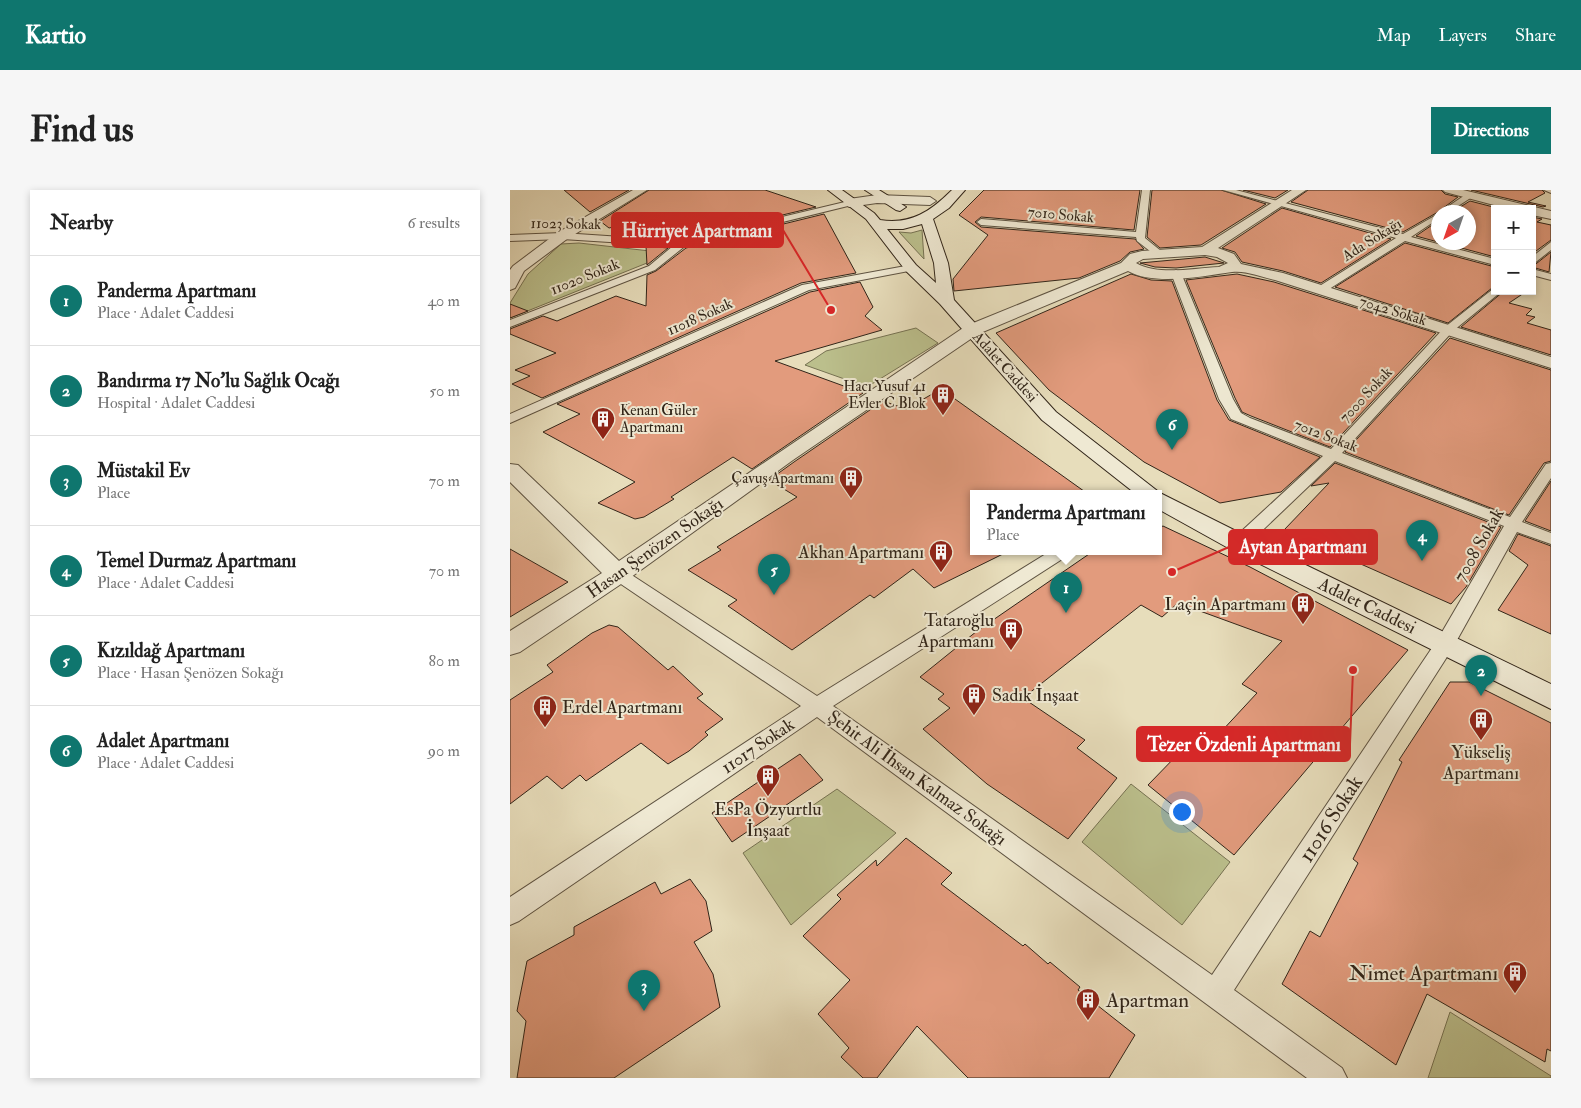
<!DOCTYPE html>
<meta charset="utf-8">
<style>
:root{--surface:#fff;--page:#f6f6f6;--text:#222;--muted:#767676;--line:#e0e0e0;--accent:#0f766e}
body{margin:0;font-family:"IM FELL Double Pica",serif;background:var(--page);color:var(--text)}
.controls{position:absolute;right:15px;top:15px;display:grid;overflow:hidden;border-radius:0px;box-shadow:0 2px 8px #0003}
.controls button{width:45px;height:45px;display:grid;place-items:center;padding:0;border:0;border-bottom:1px solid var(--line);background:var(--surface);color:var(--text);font:25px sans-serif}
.compass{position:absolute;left:921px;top:15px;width:45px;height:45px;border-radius:50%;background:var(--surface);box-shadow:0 2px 8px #0003;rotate:220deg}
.you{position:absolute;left:671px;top:621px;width:18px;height:18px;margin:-12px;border:4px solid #fff;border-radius:50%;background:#1a73e8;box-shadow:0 0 0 8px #1a73e833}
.badge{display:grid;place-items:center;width:32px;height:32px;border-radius:50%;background:var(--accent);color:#fff;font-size:16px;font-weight:700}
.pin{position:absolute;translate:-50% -41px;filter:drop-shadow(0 1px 2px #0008)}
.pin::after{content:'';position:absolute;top:26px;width:18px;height:15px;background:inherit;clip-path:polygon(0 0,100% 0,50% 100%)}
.popup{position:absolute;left:460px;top:300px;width:192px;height:65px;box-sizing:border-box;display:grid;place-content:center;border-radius:0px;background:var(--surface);filter:drop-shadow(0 1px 4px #0005);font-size:16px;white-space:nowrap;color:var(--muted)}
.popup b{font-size:19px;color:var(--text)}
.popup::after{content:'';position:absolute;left:50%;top:100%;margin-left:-10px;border:10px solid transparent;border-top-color:var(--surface)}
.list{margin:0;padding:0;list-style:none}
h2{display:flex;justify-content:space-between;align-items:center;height:65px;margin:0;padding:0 20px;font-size:21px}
h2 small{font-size:16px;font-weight:400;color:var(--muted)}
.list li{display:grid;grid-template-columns:32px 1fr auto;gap:15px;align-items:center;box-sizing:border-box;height:90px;padding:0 20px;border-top:1px solid var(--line)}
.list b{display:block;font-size:19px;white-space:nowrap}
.list p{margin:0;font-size:16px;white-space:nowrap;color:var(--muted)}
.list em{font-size:16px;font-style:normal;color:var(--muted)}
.map{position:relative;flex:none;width:1041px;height:888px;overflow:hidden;border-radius:0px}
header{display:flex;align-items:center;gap:30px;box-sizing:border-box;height:70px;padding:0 25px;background:var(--accent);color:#fff}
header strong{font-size:24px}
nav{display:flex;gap:28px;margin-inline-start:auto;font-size:18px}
.intro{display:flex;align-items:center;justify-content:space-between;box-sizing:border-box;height:120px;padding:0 30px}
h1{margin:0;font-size:35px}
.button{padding:12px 22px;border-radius:0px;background:var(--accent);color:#fff;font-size:18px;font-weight:700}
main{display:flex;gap:30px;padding:0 30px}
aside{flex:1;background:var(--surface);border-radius:0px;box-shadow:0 2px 8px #0003}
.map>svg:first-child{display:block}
.green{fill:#bbbf8c;stroke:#767252}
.building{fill:#e29b7d;stroke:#312519}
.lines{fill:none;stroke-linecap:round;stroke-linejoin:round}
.lane-casing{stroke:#5e5342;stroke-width:2}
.street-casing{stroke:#5e5342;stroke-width:2}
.secondary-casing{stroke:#312519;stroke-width:2}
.lane{fill:#efe9d3;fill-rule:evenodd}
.street{fill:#efe9d3;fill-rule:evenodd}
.secondary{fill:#efe9d3;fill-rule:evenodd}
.labels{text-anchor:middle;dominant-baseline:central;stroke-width:4;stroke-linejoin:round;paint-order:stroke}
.far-street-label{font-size:15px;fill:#312519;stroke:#efe9d3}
.far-poi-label{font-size:15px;fill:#312519;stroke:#efe9d3;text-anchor:end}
.street-label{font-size:18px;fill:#312519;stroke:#efe9d3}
.poi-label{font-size:18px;fill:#312519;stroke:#efe9d3;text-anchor:end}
.near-street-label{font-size:21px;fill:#312519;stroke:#efe9d3}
.near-poi-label{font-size:21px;fill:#312519;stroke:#efe9d3;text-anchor:end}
.leader{fill:none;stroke:#d62828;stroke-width:2}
.callout-dot{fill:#d62828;stroke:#efe9d3;stroke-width:2}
.callout{fill:#d62828;stroke:#d62828;stroke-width:2}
.callout-label{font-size:19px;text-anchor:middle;font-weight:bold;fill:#fff}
</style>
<header>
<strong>Kartio</strong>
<nav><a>Map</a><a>Layers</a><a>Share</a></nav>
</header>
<div class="intro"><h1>Find us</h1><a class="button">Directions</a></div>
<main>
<aside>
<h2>Nearby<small>6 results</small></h2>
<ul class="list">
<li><span class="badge">1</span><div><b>Panderma Apartmanı</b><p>Place · Adalet Caddesi</p></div><em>40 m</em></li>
<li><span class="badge">2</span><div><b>Bandırma 17 No'lu Sağlık Ocağı</b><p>Hospital · Adalet Caddesi</p></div><em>50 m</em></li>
<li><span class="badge">3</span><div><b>Müstakil Ev</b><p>Place</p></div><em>70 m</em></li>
<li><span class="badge">4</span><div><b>Temel Durmaz Apartmanı</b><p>Place · Adalet Caddesi</p></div><em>70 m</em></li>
<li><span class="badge">5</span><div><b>Kızıldağ Apartmanı</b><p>Place · Hasan Şenözen Sokağı</p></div><em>80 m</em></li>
<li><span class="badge">6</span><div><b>Adalet Apartmanı</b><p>Place · Adalet Caddesi</p></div><em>90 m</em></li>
</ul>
</aside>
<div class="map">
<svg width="1041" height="888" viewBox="0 0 1041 888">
<rect width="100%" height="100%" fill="#e7ddbb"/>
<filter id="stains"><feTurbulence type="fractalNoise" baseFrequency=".004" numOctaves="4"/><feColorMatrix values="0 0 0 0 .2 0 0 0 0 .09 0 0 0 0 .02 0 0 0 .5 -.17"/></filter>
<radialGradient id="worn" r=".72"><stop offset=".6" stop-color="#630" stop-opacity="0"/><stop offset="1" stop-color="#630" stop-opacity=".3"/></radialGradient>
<!-- green -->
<g class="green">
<path d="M412,40L414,69L389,42L401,43Z"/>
<path d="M69,53L140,61L142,71L0,128V113L18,84L51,54Z"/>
<path d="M406,138L428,153L357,197L295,175L316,161Z"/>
<path d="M621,594L720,672L672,735L572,652Z"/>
<path d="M327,599L386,643L281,735L233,663Z"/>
<path d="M940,822L1041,886V888H918Z"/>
</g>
<!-- building -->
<g class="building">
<path d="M54,0H119L80,22Z"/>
<path d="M139,0H255L306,17L172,49L122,46L108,36L99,38L90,31Z"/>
<path d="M474,0H630L624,40L471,27L465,32L471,37L625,49L634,59L620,62L610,71L569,88L444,101L443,89L478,45L449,25Z"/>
<path d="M642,0H711L756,14L691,55L650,58L637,47Z"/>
<path d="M733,0H778L765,8Z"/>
<path d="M798,0H931L935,4L948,7L928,22L893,42L781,12Z"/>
<path d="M961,0H1032L1035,3L1018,12L1036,16L1033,17Z"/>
<path d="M960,11L991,19H985V67L929,52H958V22H942Z"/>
<path d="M772,18L881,49L811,93L773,81L732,72L725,62L712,58Z"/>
<path d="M314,24L346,83L291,93L32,208L2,194L20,186L5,180L46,163L0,144V139L33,126L47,131L106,106L136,116L137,85L146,81L176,58Z"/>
<path d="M1022,27L1032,29L1027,32L1041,35V50L1022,64Z"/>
<path d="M928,31V52L906,46Z"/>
<path d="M895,53L985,77V98H982L938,133L825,97Z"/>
<path d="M136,56L158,58L137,75Z"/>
<path d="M1041,62L1039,82L1022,77Z"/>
<path d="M695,67L714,73L666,78L645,77L630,73Z"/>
<path d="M621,84L641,90L662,91L707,210L719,230L810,267L771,302L710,313L634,272L539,200L486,143Z"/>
<path d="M727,84L764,92L926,143L820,257L741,226L732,222L725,208L676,90Z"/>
<path d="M350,92L363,117L355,126L372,140L265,171L353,203L242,279L223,267L161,307L164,309L134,327L125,329L88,313L125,292L33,242L70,224L47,214L300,102Z"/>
<path d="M994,101H1017L999,113L1022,119L1016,125L1025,127L1017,133L1041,140V165L951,137Z"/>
<path d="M0,114L18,121L0,128Z"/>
<path d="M940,148L1041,180V271L1034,273L999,325L835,262Z"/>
<path d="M431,199L578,304H464V362H497L424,398L403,379L364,408L360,405L282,460L218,416L227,410L178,380L211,360L207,357L287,307L259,290L284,272L373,211L396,219Z"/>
<path d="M825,273L991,337L956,397L941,414L774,340L819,293L801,296Z"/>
<path d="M1041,291V341L1015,331Z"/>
<path d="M653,336L740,377L898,460L724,665L638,595L671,561L684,571L747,503L732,494L772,451L668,413L652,427L631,415L513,508L575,550L567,558L607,588L558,649L477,594L413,539L440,518L428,509L434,504L410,487L467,441L582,362H648V338Z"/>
<path d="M1008,344L1041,356V444L988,420L1018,375L999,361Z"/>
<path d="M0,359L58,392L0,427Z"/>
<path d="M99,435L108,437L158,480L163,476L193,504L187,508L213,529L195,542L198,545L179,561L158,574L131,553L76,591L70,585L52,599L37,586L0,614V510L43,482L37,475L82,443Z"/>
<path d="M940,492H959L1041,533V861L1037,859L1035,872L917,804L886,875L772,794L800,741L810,747L848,673L843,669L892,572L889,570Z"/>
<path d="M290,564L313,590L222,652L202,623Z"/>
<path d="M396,648L442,683L431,694L513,756L515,754L538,774L540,772L570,797L568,800L625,845L599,888H458L407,836L367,888H353L331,867L339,858L308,824L340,790L293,746L331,709L327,705L366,670L367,676Z"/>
<path d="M180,689L196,711L202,741L184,752L203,784L210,817L104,888H7L16,831L7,821L17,771L64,745V737L145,692L151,704Z"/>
</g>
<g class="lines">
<!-- lane casing -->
<g class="lane-casing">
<g id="lane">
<path d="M632,0H640L635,48L651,61V65H645L627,51L626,47L471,35L467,32L471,29L626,42Z"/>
<path d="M713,0H726L893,44L928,24V29L901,47L985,69V75L895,51L816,101H808V97L886,48Z"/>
<path d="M1034,0H1041V3Z"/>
<path d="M958,3L965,5L939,22H930Z"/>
<path d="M339,11H342V15L175,56L145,80L0,137V130L139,76L163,56L52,49L0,51V45L52,43L172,51Z"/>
<path d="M1041,52V60L1022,75V67Z"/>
<path d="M401,75L404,76V80L299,100L0,233V224L292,95Z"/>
<path d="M1022,79L1041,84V90L1022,85Z"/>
<path d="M666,80L671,83L723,209L731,223L740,228L821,259L935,137L983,99L985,101H992L943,141L832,263L1000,327L1036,274L1041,273V288L1012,332L1041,343V354L1007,342L942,459L724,800L832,878L837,888H797L307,527L9,731L0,735V707L291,516L102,388L99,384L102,380H114L307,506L539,362H559L557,366L323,516L702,785L928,449L994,336L825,271L735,357H723L721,353L723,349L813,266L721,229L709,209L661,83Z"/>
</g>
</g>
<!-- street casing -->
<g class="street-casing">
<g id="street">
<path d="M123,0H137L57,49L14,81L5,98L0,100V80L3,76L47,43Z"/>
<path d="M782,0H796L708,58L724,64L731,74L773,83L1041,167V178L765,90C752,87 735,80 722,82C694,86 644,96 618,81L468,144L283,270L117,390L10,462L0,465V441L92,383L0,292V274L8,275L109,371L456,136L611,73L620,64L632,61L692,57ZM695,65L707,67L718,73L709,77C684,78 648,86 626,73L633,69Z"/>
<path d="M933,0H953L1041,21V29L1022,25V19H999L935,2Z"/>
<path d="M367,5L420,7L426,11L420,15L367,13L339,17L333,13L339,9Z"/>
</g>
</g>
<!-- secondary casing -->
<g class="secondary-casing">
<g id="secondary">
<path d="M318,0H332L364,23L370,30C401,35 421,21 442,0H455L439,18L423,29L438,73L444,110L546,222L650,303L738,347L1041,494V519L720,359L648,319V304H626L532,230L430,114L396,81L356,29ZM412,34L424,73L426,93L406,75L377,39H393Z"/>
<path d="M355,0H369L396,17L390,21L386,20Z"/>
</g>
</g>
<!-- lane -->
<use href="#lane" class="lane"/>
<!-- street -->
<use href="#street" class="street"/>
<!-- secondary -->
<use href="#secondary" class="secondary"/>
</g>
<!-- icons -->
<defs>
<g id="building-pin" transform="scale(1.25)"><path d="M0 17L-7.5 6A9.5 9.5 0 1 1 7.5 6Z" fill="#8f2418" stroke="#efe9d3"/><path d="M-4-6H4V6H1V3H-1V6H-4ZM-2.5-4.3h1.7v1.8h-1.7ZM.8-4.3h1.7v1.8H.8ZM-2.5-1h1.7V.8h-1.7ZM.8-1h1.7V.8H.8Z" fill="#fff"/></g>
</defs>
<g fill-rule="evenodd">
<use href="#building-pin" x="433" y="205"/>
<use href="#building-pin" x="93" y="229"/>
<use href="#building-pin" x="341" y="288"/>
<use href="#building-pin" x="431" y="362"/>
<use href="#building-pin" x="793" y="414"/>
<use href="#building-pin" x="501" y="440"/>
<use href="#building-pin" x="464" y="505"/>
<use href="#building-pin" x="35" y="517"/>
<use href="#building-pin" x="971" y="530"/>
<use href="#building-pin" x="258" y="586"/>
<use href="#building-pin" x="1005" y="783"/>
<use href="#building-pin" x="578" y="810"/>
</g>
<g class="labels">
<!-- far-street labels -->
<g class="far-street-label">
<text transform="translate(551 25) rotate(5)">7010 Sokak</text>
<text transform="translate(56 34) rotate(1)">11023 Sokak</text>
<text transform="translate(862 50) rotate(-32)">Ada Sokağı</text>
<text transform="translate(75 87) rotate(-22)">11020 Sokak</text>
<text transform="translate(883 121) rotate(17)">7042 Sokak</text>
<text transform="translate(190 127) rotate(-24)">11018 Sokak</text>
<text transform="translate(495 177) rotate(48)">Adalet Caddesi</text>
<text transform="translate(856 205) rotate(-47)">7000 Sokak</text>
<text transform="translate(816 246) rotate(21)">7012 Sokak</text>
</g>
<!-- far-poi labels -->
<g class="far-poi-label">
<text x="416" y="196">Hacı Yusuf 41<tspan x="416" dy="17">Evler C Blok</tspan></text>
<text x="110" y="220" text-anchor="start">Kenan Güler<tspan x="110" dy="17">Apartmanı</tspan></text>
<text x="324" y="288">Çavuş Apartmanı</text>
</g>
<!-- street labels -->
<g class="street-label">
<text transform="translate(969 355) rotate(-60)">7008 Sokak</text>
<text transform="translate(145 358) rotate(-35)">Hasan Şenözen Sokağı</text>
<text transform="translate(857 416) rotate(26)">Adalet Caddesi</text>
<text transform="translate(248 556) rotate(-34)">11017 Sokak</text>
<text transform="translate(407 588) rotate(36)">Şehit Ali İhsan Kalmaz Sokağı</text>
</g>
<!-- poi labels -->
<g class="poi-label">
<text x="414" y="362">Akhan Apartmanı</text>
<text x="776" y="414">Laçin Apartmanı</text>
<text x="484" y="430">Tataroğlu<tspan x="484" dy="21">Apartmanı</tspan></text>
<text x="482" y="505" text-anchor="start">Sadık İnşaat</text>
<text x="52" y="517" text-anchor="start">Erdel Apartmanı</text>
<text x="971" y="562" text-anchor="middle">Yükseliş<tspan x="971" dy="21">Apartmanı</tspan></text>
<text x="258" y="619" text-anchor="middle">EsPa Özyurtlu<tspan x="258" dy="21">İnşaat</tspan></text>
</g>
<!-- near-street labels -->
<g class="near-street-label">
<text transform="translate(821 629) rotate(-57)">11016 Sokak</text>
</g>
<!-- near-poi labels -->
<g class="near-poi-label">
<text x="988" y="783">Nimet Apartmanı</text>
<text x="596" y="810" text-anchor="start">Apartman</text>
</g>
</g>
<!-- callouts -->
<path class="leader" d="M321 120L273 40M662 382L719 357M843 480L840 554"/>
<g class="callout-dot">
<circle cx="321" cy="120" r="5"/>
<circle cx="662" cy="382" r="5"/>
<circle cx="843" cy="480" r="5"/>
</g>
<g class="callout">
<rect x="102" y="23" width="171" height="34" rx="5"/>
<rect x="719" y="340" width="148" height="34" rx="5"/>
<rect x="627" y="537" width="213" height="34" rx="5"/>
</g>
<g class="callout-label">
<text x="187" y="47">Hürriyet Apartmanı</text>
<text x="793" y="363">Aytan Apartmanı</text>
<text x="734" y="561">Tezer Özdenli Apartmanı</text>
</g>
<rect width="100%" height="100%" filter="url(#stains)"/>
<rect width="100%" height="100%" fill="url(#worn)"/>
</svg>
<div class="controls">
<button>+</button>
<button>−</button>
</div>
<svg class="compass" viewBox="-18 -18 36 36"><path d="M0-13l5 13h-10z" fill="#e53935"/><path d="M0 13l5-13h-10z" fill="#767676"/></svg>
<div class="you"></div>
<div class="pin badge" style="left:556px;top:423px">1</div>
<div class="popup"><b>Panderma Apartmanı</b>Place</div>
<div class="pin badge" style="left:971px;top:506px">2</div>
<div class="pin badge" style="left:134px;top:821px">3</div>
<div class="pin badge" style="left:912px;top:371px">4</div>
<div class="pin badge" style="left:264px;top:405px">5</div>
<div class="pin badge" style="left:662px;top:260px">6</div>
</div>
</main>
